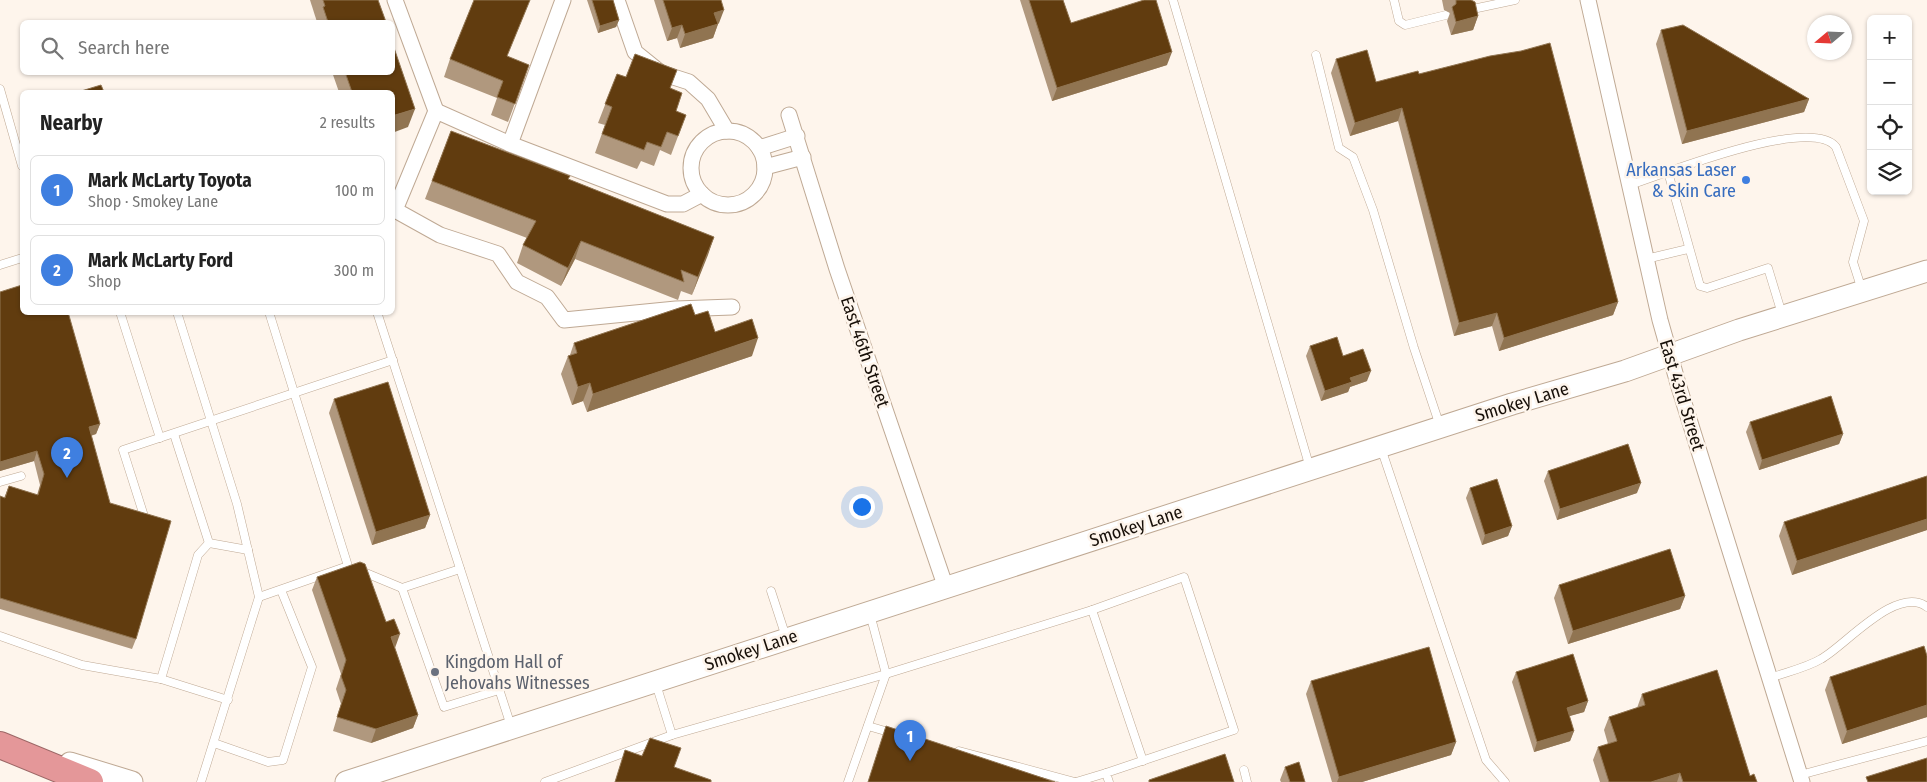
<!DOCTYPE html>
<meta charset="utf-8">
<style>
:root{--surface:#fff;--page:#f6f6f6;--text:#222;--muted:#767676;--line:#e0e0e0;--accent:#685e2a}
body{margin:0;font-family:"Fira Sans Condensed",sans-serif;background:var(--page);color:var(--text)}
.controls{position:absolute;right:15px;top:15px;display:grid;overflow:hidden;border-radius:8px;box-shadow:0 1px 4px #0004}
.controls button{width:45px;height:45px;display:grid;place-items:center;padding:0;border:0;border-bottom:1px solid var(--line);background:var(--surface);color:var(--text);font:25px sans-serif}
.compass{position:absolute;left:1807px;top:15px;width:45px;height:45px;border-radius:50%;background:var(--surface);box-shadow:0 1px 4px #0004;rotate:251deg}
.you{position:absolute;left:861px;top:506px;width:18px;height:18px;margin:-12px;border:4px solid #fff;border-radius:50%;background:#1a73e8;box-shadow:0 0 0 8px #1a73e833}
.badge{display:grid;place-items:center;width:32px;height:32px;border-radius:50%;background:var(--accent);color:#fff;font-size:16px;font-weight:700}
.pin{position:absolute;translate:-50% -41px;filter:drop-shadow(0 1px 2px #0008)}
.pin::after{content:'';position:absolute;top:26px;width:18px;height:15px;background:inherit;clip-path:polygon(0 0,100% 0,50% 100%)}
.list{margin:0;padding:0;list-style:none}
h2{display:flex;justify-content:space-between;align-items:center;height:65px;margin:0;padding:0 20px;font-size:21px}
h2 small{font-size:16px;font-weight:400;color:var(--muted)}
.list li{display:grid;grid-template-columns:32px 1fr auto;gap:15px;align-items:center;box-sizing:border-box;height:70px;margin:0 10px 10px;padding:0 10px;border:1px solid var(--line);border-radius:8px}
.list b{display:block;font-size:19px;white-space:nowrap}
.list p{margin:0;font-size:16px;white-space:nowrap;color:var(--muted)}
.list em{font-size:16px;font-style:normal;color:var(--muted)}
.icon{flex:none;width:28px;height:28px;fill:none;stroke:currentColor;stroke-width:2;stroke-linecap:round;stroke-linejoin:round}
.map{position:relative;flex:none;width:1927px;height:782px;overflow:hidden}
.search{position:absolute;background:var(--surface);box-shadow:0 1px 4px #0004;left:20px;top:20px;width:375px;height:55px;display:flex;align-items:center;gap:12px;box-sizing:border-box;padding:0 18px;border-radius:8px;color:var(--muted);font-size:19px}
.panel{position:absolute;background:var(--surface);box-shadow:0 1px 4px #0004;left:20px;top:90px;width:375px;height:225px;border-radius:8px}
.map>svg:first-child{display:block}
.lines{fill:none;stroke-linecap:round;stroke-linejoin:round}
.lane-casing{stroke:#bfa994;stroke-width:9}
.street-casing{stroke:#bfa994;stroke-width:17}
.secondary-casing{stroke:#bfa994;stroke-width:23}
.highway-casing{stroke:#9c6766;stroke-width:28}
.lane{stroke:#fff;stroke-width:8}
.street{stroke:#fff;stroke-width:15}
.secondary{stroke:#fff;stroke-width:21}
.highway{stroke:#e49799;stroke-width:26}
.wall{fill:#b0987e}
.shaded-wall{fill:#907451}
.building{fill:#613c0f;stroke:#907451}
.shop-dot{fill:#3f7fe0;stroke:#fef5ec;stroke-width:2}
.worship-dot{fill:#6b7280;stroke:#fef5ec;stroke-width:2}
.labels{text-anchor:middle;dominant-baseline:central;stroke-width:5;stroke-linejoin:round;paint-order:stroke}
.shop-label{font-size:18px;fill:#366cbe;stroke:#fef5ec;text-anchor:end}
.street-label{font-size:18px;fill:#170f08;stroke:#fef5ec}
.worship-label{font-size:18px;fill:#5b616d;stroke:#fef5ec;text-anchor:start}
</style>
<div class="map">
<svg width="1927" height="782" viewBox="0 0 1927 782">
<rect width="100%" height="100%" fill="#fef5ec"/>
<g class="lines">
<!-- lane casing -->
<g class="lane-casing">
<g id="lane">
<path d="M1173,0L1310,468"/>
<path d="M1394,0L1399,21L1405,25L1446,15"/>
<path d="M1468,10L1515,0"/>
<path d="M1316,55L1339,148L1353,157L1373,210L1414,348L1440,426"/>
<path d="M0,89L22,166"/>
<path d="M1668,172L1700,286L1707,288L1768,268L1782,314"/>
<path d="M1630,185C1667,173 1810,115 1836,147L1864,221L1853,262L1862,290"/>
<path d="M1646,259L1688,249"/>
<path d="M0,265L22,258"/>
<path d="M120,312L160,438"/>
<path d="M177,312L237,504L259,597L201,782"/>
<path d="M377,312L511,726"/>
<path d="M174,434L209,543"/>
<path d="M1381,448L1486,760L1505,782"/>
<path d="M0,482L21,476"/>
<path d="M144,516L123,450L393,360"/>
<path d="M209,543L248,550"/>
<path d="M361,571L402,588L460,569"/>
<path d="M402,588L444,707L499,690"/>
<path d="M771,591L786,637"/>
<path d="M259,597L348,566L269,312"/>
<path d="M1092,610L1143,761"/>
<path d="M0,636L82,665L161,679L228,700"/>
<path d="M1770,678C1786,672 1806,668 1821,659C1845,646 1897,584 1927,607"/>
<path d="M161,679L198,555L209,543"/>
<path d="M656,684L672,735"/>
<path d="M868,726L892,733"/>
<path d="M214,743L268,762L283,760L312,667L281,590"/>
<path d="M959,751L1075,782"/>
<path d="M1244,770L1247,782"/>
<path d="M1800,775L1927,741"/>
<path d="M545,782L672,735L886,674L1092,610L1184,577L1234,730L1106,773L1109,782"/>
<path d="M848,782L886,674L870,614"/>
<path d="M1076,782L1106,773"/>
</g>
</g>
<!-- street casing -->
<g class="street-casing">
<g id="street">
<path d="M395,0L436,111"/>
<path d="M617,0L635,52L661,73L689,82L708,99L727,131"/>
<path d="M1588,0L1660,320L1679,387L1802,782"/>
<path d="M789,115L837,269L946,588"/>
<circle cx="728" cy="168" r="37"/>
<path d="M510,144L563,0"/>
<path d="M759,148L797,136"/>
<path d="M765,167L803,157"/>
<path d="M702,194L683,204H667L510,144L436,111L395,210L440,235L498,254L517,282L547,297L564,320L676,309L732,307"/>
</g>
</g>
<!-- secondary casing -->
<g class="secondary-casing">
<g id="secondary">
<path d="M70,763L132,782"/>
<path d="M346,782L1512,404L1625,371L1739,330L1927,271"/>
</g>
</g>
<!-- highway casing -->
<g class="highway-casing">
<path id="highway" d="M0,745L90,782"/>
</g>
<!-- lane -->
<use href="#lane" class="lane"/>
<!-- street -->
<use href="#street" class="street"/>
<!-- secondary -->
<use href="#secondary" class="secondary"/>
<!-- highway -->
<use href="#highway" class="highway"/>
</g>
<!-- wall -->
<g class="wall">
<path d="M310,0H378L386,22H317Z"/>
<path d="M587,0H613L619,20L616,27L598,33Z"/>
<path d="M654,0H721L719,23L718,24L713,38L680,48L677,38L667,41Z"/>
<path d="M1020,0H1063L1071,23L1167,65L1052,101Z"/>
<path d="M1442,0H1471L1478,16L1473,30L1451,35L1447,21L1450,13L1444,10Z"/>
<path d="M1661,30L1809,99L1804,112L1682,144L1656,44Z"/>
<path d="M507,57L529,65L508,122L491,115L497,98L444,77L450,59Z"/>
<path d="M1336,59L1376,82L1419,74L1618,302L1613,315L1499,351L1492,326L1454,336L1398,121L1350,136L1331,73Z"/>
<path d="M332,72H392L408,127L392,92H339Z"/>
<path d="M617,74L626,77L671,88L676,111L686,115L671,155L660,150L654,166L641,161L637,169L595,153L605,125L598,123Z"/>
<path d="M451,131L568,179L714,237L692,295L681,291L678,300L575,259L561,286L517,263L523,245L527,238L425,199Z"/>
<path d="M0,292L100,424L96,434L91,436L136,639L132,649L0,609V496L4,498L9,486L37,495L40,485L34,461L0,471Z"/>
<path d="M695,315L715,332L752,356L587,412L583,401L572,405L561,374L568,356L570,355L574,343Z"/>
<path d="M1310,346L1343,356L1367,381L1350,387L1348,392L1321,401L1306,356Z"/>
<path d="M334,399L430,515L425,528L372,545L329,413Z"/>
<path d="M1750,422L1843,434L1839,444L1759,470L1746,432Z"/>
<path d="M1548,471L1637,493L1557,520L1544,481Z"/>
<path d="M1927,476V530L1792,575L1779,536L1784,522Z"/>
<path d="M1470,488L1512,526L1508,536L1482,545L1466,498Z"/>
<path d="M317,577L395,648L418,715L413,728L371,743L333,731L341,704L336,689L341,674L312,590Z"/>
<path d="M1559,585L1685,596L1680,609L1568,644L1554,598Z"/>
<path d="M1927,656V717L1842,744L1825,690L1830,677Z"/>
<path d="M1516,672L1588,701L1584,712L1569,716L1574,731L1570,741L1534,752L1512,682Z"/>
<path d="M1311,681L1456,742L1451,755L1362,782H1332L1306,694Z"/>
<path d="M1642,694L1750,776L1757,782H1600L1593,760L1598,747L1608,744L1604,730L1609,717L1637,708Z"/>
<path d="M1285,767L1305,782H1281L1280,780Z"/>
</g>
<!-- shaded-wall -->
<g class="shaded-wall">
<path d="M724,10L719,23L710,26L714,13Z"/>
<path d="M1478,16L1473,30L1451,35L1456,22Z"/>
<path d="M619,20L616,27L598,33L600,26Z"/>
<path d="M718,24L713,38L680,48L685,34Z"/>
<path d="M682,25L677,38L667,41L672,28Z"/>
<path d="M1172,52L1167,65L1052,101L1057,88Z"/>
<path d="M1809,99L1804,112L1682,144L1687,131Z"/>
<path d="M1402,108L1398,121L1350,136L1355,123Z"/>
<path d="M415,109L408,127L392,133V116Z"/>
<path d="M714,237L708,255L692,295L698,277Z"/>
<path d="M581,241L575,259L561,286L568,268Z"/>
<path d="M1618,302L1613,315L1499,351L1504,338Z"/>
<path d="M1497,313L1492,326L1454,336L1459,323Z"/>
<path d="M758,338L752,356L587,412L593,394Z"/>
<path d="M1371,371L1367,381L1350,387L1348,392L1321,401L1325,391L1350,378Z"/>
<path d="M590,383L583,401L572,405L578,387Z"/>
<path d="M100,424L96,434L85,437L89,427Z"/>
<path d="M1843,434L1839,444L1759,470L1762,460Z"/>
<path d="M37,451L34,461L0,471V462Z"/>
<path d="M1641,483L1637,493L1557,520L1560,509Z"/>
<path d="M430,515L425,528L372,545L376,532Z"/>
<path d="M1927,519V530L1792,575L1797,561Z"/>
<path d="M1512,526L1508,536L1482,545L1485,535Z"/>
<path d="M1685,596L1680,609L1568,644L1573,631Z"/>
<path d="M400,634L395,648L391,637Z"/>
<path d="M1588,701L1584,712L1563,718L1567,708Z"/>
<path d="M1927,705V717L1842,744L1847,731Z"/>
<path d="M418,715L413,728L371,743L376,729Z"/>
<path d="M1574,731L1570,741L1534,752L1537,742Z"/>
<path d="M1456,742L1451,755L1362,782H1337L1339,777Z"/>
<path d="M1680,773L1677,782H1651Z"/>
</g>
<!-- building -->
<g class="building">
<path d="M323,0H378L386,22H328L323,7L325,6Z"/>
<path d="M474,0H530L507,56L529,65L515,104L497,97L503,81L450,59Z"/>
<path d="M592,0H613L619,20L600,26Z"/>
<path d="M663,0H721L724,10L714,13L718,24L685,34L682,25L672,28Z"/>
<path d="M1029,0H1063L1071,23L1144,0H1156L1172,52L1057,88Z"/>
<path d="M1456,0H1471L1475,2L1478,16L1456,22L1452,7L1456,4Z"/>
<path d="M1683,25L1809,99L1687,131L1661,30Z"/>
<path d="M392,42L415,109L392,116V92H352L345,72H392Z"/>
<path d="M1550,43L1618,302L1504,338L1497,313L1459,323L1402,108L1355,123L1336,59L1367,50L1376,82L1418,71L1419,74L1490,56L1521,51Z"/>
<path d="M635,54L677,70L670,88L682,93L676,111L686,115L678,136L667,132L661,147L647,142L644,150L602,134L612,107L605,104L617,74L626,77Z"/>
<path d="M101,85L104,92H78Z"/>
<path d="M451,131L570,176L568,179L714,237L698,277L681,270L684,282L581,241L568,268L523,245L536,221L432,181Z"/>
<path d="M22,285V312H68L100,424L89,427L110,503L171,521L136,639L0,598V496L5,498L9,486L38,495L44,474L37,451L0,462V292Z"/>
<path d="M691,304L695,315L708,311L715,332L752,319L758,338L593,394L590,383L578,387L568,356L577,353L574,343Z"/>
<path d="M1337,337L1343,356L1363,349L1371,371L1350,378L1352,382L1325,391L1310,346Z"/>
<path d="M388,382L430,515L376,532L334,399Z"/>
<path d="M1831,396L1843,434L1762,460L1750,422Z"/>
<path d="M1628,444L1641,483L1560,509L1548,471Z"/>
<path d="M1927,476V519L1797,561L1784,522Z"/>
<path d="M1497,479L1512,526L1485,535L1470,488Z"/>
<path d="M1670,549L1685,596L1573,631L1559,585Z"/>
<path d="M360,562L365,564L386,622L394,619L400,634L391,637L418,715L376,729L337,717L346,690L341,676L346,660L317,577Z"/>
<path d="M1924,646L1927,656V705L1847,731L1830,677Z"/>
<path d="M1429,647L1456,742L1339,777L1311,681Z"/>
<path d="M1573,654L1588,701L1567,708L1574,731L1537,742L1516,672Z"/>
<path d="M1717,670L1750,776L1754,774L1757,782H1683L1680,773L1651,782H1609L1598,747L1617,741L1609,717L1645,705L1642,694Z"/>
<path d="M886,726L1055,782H868Z"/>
<path d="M650,738L681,748L674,767L711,780V782H615L625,750L642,756Z"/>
<path d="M1225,754L1234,782H1149V780Z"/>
<path d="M1927,758V782H1868L1866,777Z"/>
<path d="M1299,762L1305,782H1290L1285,767Z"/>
</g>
<!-- markers -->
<circle class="shop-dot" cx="1746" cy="180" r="5"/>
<circle class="worship-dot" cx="435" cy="672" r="5"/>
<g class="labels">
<!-- shop labels -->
<g class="shop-label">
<text x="1736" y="170">Arkansas Laser<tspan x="1736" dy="21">&amp; Skin Care</tspan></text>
</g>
<!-- street labels -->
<g class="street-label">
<text transform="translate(865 352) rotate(71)">East 46th Street</text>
<text transform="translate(1682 395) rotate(73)">East 43rd Street</text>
<text transform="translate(1522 402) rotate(-17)">Smokey Lane</text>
<text transform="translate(1136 526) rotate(-18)">Smokey Lane</text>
<text transform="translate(751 650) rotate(-18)">Smokey Lane</text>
</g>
<!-- worship labels -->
<g class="worship-label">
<text x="445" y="662">Kingdom Hall of<tspan x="445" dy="21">Jehovahs Witnesses</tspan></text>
</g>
</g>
</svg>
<div class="controls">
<button>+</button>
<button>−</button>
<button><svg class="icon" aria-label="locate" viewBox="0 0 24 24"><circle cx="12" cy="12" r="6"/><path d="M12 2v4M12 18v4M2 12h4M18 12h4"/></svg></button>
<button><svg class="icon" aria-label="layers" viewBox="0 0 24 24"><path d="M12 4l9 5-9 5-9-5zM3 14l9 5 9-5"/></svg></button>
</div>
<svg class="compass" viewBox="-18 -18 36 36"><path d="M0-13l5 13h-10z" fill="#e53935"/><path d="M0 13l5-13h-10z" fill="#767676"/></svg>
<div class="you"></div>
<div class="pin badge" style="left:910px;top:761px;background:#3f7fe0">1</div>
<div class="pin badge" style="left:67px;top:478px;background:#3f7fe0">2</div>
<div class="search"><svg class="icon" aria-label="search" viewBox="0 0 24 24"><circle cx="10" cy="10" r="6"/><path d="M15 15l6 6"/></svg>Search here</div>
<section class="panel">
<h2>Nearby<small>2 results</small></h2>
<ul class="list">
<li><span class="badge" style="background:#3f7fe0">1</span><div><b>Mark McLarty Toyota</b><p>Shop · Smokey Lane</p></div><em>100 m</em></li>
<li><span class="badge" style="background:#3f7fe0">2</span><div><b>Mark McLarty Ford</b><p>Shop</p></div><em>300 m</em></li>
</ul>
</section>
</div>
